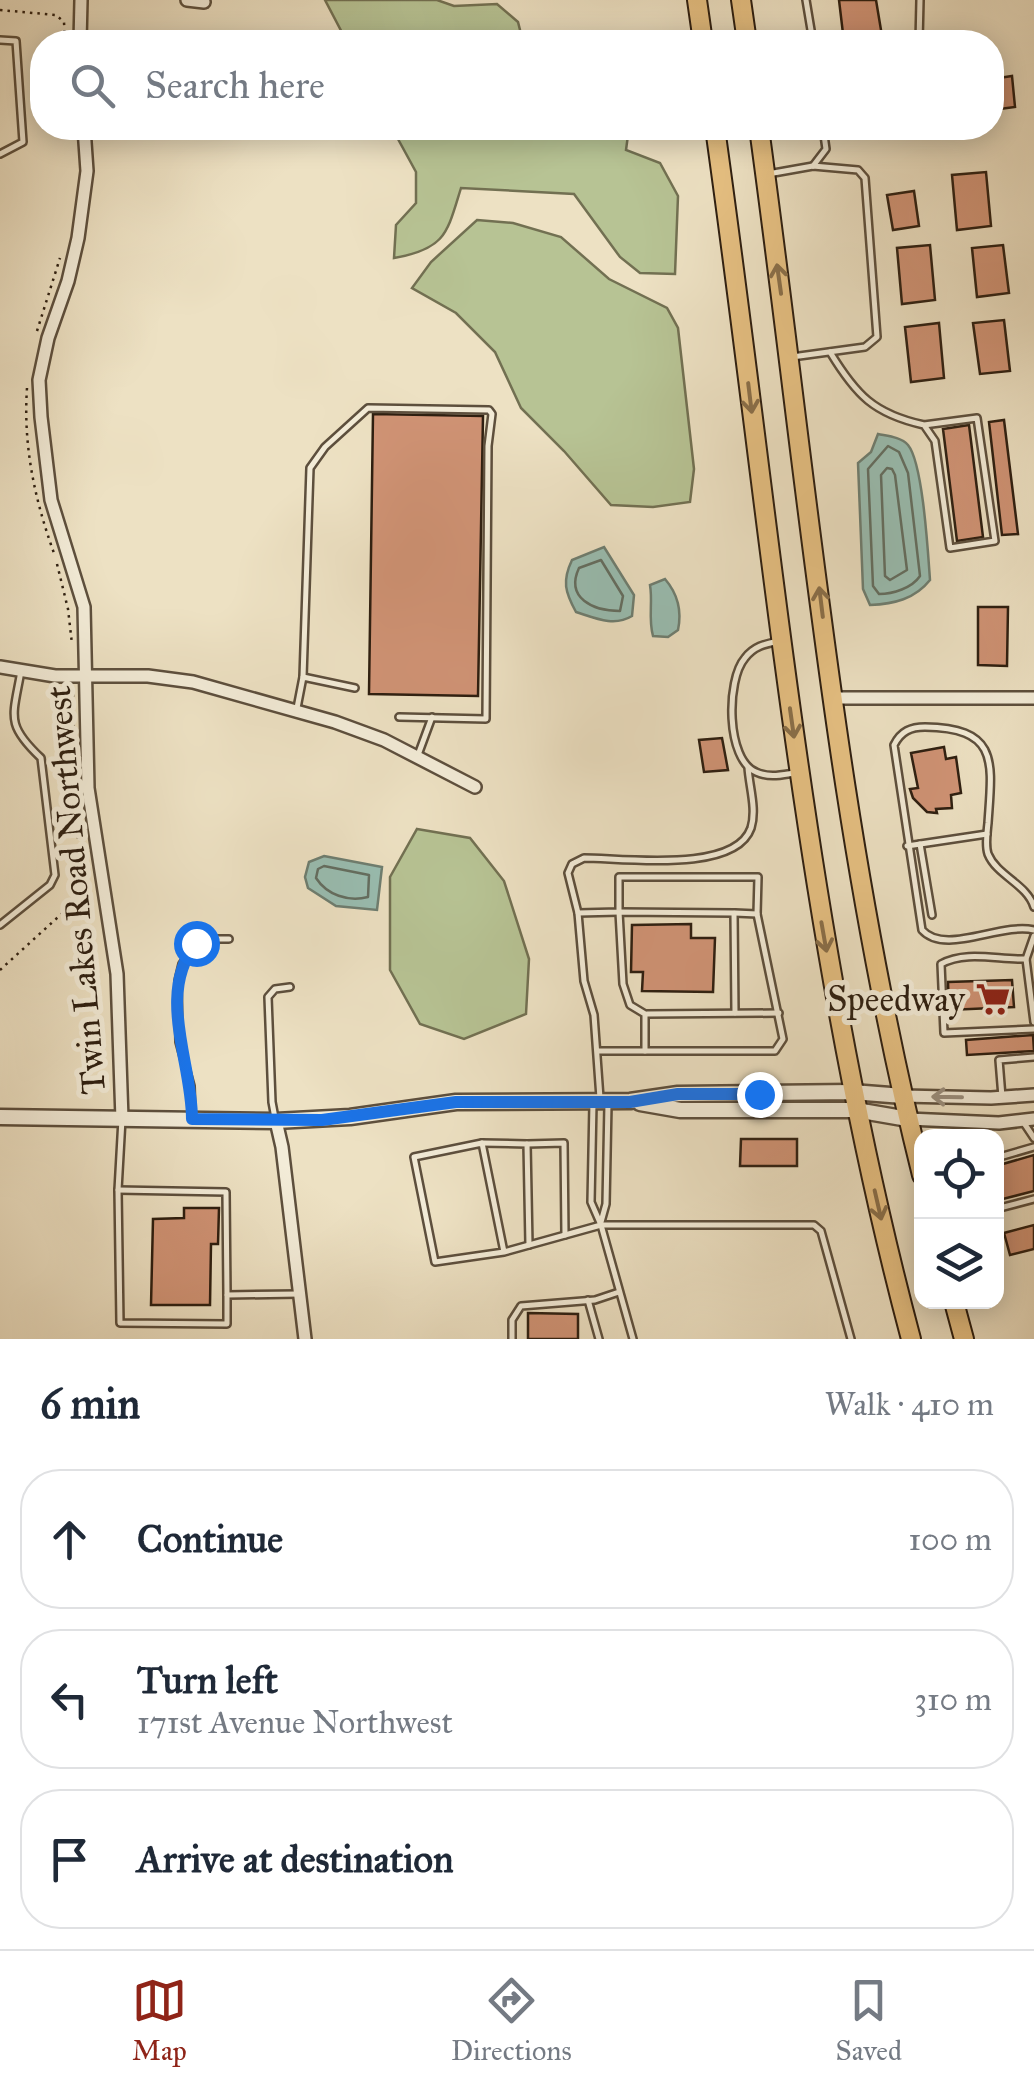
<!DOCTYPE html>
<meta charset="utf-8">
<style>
:root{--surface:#fff;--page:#f6f6f7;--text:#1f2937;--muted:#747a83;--line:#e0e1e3;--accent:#8f2418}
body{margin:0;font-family:"IM FELL Great Primer",serif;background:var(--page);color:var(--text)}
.controls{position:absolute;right:30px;bottom:30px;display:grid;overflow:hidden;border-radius:20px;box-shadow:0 5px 25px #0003}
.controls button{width:90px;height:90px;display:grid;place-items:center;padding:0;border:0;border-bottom:2px solid var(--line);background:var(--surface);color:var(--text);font:50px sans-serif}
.stop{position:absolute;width:30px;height:30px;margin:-22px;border:8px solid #1a73e8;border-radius:50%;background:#fff}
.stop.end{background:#1a73e8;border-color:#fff;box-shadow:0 2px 10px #0008}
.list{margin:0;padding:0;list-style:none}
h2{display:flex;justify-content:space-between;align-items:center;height:130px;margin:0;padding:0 40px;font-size:42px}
h2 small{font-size:32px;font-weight:400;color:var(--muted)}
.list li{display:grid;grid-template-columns:65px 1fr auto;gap:30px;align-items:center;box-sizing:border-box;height:140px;margin:0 20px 20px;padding:0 20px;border:2px solid var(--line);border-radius:40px}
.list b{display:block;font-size:38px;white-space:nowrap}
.list p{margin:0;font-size:32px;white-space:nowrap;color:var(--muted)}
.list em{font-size:32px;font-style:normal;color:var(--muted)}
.icon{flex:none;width:55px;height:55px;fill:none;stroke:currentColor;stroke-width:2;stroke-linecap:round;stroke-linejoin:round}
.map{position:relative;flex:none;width:1034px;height:1339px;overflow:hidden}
.search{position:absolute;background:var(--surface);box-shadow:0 5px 25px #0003;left:30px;right:30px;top:30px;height:110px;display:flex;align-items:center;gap:25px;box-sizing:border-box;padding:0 35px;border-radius:40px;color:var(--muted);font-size:38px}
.sheet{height:610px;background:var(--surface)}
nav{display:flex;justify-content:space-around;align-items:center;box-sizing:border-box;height:140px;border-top:2px solid var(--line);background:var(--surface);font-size:28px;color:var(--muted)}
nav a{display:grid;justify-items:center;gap:5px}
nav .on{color:var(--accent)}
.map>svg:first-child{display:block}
.green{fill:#b7c394;stroke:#727052;stroke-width:2.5}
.water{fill:#99beb2;stroke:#6e7e71;stroke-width:2.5}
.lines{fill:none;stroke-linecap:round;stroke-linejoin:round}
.shore{stroke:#636e61;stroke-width:2.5}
.building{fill:#d09375;stroke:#2d1e10;stroke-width:2.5}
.service-casing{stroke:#5d4f3d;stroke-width:10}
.minor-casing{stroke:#5d4f3d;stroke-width:16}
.tertiary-casing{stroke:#5d4f3d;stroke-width:19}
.trunk-casing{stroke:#2d1e10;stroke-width:22}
.path{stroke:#2d1e10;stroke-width:2.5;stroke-dasharray:2.5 5;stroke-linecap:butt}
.service{stroke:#f3ecd8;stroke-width:5}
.minor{stroke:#f3ecd8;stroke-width:11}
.tertiary{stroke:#f3ecd8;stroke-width:14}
.trunk{stroke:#e6c082;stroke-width:18}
.oneway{stroke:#8a6f49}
.oneway2{stroke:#9a8f7e}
.route{stroke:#1a73e8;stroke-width:12}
.labels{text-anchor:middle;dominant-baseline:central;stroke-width:10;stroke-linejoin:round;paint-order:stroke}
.street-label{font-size:35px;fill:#2d1e10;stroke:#f3ecd8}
.poi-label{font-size:35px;fill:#2d1e10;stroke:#f3ecd8;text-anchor:end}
</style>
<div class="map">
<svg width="1034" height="1339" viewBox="0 0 1034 1339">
<rect width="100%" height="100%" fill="#ede1c3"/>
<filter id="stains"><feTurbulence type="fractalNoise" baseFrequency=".002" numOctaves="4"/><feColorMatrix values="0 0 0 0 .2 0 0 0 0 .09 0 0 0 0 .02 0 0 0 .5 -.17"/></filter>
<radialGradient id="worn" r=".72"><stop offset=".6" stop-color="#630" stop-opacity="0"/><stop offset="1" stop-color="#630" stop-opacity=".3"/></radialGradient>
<!-- green -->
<g class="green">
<path d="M325,0H437L454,6L497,4L518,22L523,42H347Z"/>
<path d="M392,128H629L626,150L660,163L678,196L675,274L640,273L620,257L574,194L461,188C447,233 446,249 394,258L396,225L416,203V172Z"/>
<path d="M477,220L513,223L561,237L609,279L667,308L678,328L694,469L690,502L653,507L611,505L564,451L521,408L495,352L456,313L412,288L431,262Z"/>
<path d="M417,829L470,838L504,881L529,959L526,1014L464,1039L420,1024L390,970V877Z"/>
</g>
<!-- water -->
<g class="water">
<path d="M878,434C887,436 901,437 908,445C923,463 928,553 930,580C915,599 894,604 870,605L863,589L858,463L871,452Z"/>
<path d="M604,547L634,595L632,616C614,627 595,618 576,612C565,592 562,581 572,560Z"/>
<path d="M665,579C677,593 682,611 678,630L668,637L653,636C648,618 653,603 650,585Z"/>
<path d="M324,856L382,867L377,910L336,906L308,888L305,877L309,862Z"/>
</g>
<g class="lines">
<!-- shore -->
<g class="shore">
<path d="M888,446L899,452L908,473L920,576C912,588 893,594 879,594L873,586L868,469Z"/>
<path d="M887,468L892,469L895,475L907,570L890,580L885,576L881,475Z"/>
<path d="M601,560L623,596L620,611C593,611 565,598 579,568Z"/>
<path d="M324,866L369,875L368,897C348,902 327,895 316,878L318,869Z"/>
</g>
</g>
<!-- building -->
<g class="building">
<path d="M839,0H876L883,42H844Z"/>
<path d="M1012,76L1015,107L992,110V79Z"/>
<path d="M986,172L991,226L957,230L952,175Z"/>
<path d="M914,191L919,226L893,230L887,195Z"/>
<path d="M930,245L935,300L902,304L897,248Z"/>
<path d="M1003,245L1009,293L977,297L972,248Z"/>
<path d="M1004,320L1010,371L980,374L973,323Z"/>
<path d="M939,323L944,378L911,382L905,327Z"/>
<path d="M373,414L483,416L478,696L369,694Z"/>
<path d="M1004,420L1018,534L1002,535L989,422Z"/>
<path d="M969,425L983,537L957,541L943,429Z"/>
<path d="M978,607H1008L1007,666L978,665Z"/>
<path d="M722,738L728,770L704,772L699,740Z"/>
<path d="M944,747L946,759L956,757L961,793L951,795L952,808L936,809L937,813L927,812L913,798L910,789L918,788L911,753Z"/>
<path d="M691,924V938H715L713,992L642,991L643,972H631L632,925Z"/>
<path d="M1012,980L1014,1007L949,1010L948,982Z"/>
<path d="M1033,1035L1034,1051L967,1055L966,1040Z"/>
<path d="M741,1139H797V1166H740Z"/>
<path d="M1034,1155V1191L999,1200L996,1166Z"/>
<path d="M184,1208H219L218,1244H211L210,1305H151L153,1219L184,1218Z"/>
<path d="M1034,1225V1249L1010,1255L1004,1233Z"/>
<path d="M528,1313L578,1314V1339H528Z"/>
</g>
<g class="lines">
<!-- service casing -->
<g class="service-casing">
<g id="service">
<path d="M806,0L813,42"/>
<path d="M0,40L16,41L23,142L0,154"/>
<path d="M919,42L920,0"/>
<path d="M813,166L826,149L823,128"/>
<path d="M768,174L813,166L858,170L865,178L877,337L865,347L792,357"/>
<path d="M830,352C856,395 874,414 924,425L935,441L950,548L995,541L977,418L924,425"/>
<path d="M779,641C765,644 754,646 745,658C726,680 726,760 756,772C769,778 781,775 794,773"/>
<path d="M303,677L310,468L325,447L368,408L489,410L492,414L488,446L486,719L399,717"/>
<path d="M297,708L303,677L355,688"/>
<path d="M418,755L432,717"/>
<path d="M920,844L932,915"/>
<path d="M907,846L987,834"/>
<path d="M1034,907C1027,884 997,876 988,854C985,845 987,833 988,823C992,763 1000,728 925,727C911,727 901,731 894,745L922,930C945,956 1001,922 1034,930"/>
<path d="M578,913L619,912V877H758L757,914L783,1039L775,1051H598"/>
<path d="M735,913L757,914"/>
<path d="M0,925L50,885L55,875L41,758C5,724 13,717 21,671"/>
<path d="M1034,936L1026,959C998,960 966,950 941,964L944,1033L1034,1029"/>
<path d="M1026,959L1034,1022"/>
<path d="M647,1014L779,1013"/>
<path d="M645,1051V1014L630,1005L623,984L619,912L734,913L735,1013"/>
<path d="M1002,1097L999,1060L1034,1057"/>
<path d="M600,1098L594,1015L584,981L578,913L568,873L572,864L584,858C622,858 735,874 751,828C757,809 749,786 748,767"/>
<path d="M593,1103L591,1202L601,1225L633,1339"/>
<path d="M192,1116L191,1086L179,1042L178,981L182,964L196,943L208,939H229"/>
<path d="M275,1118L272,1102L268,997L275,989L290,987"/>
<path d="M122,1119L118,1190L120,1323L227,1324V1295L299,1294"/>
<path d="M1024,1123L1034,1138"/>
<path d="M482,1143L527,1144L529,1245"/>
<path d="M527,1144L564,1143L565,1235"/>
<path d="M996,1158L1034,1147"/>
<path d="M118,1190L226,1192L227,1295"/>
<path d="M996,1209L1034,1199"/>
<path d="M601,1222L606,1204L608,1104"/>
<path d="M504,1252L482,1143L414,1157L435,1262L504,1252L601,1225H814L821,1231L851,1339"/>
<path d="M588,1300L599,1339"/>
<path d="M512,1339V1320L521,1306L595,1300L619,1292"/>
</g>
</g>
<!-- minor casing -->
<g class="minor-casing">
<g id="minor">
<path d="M187,0L204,2"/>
<path d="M80,42L81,0"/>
<path d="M84,128L87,171L78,238L68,281L48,338L39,380L41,417L51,500L84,607L88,788L117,974L122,1119"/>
<path d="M0,667L55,676H148L193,682L335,722L384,740L475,787"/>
<path d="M834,698H1034"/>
<path d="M903,1096L991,1098L1034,1095"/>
<path d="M908,1119L999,1123L1034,1119"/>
<path d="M276,1121L282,1147L305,1339"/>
</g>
</g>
<!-- tertiary casing -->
<g class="tertiary-casing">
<g id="tertiary">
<path d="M640,1103L680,1110H856L908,1119"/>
<path d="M0,1117L276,1121L350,1117L456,1102L630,1101L678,1094L852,1092L903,1096"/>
</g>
</g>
<!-- trunk casing -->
<g class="trunk-casing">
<g id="trunk">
<path d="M697,0L703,42"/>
<path d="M741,0L747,42"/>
<path d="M715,128C772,533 805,943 911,1339"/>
<path d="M759,128C807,477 836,832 922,1175"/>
<path d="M954,1302L964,1339"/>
</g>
</g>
<!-- path -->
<g class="path">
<path d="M0,10L56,15L64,22L65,42"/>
<path d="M37,331L60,258"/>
<path d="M27,388C23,447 35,501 55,556"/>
<path d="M57,564L68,609L72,644"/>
<path d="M0,970L68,908L82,884L74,791L73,692"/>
</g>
<!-- service -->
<use href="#service" class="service"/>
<!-- minor -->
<use href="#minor" class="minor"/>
<!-- tertiary -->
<use href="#tertiary" class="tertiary"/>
<!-- trunk -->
<use href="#trunk" class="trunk"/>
</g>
<!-- one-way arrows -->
<defs><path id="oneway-shaft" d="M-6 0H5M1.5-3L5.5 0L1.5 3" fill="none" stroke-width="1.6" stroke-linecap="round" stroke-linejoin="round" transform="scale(2.5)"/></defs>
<g class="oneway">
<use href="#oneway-shaft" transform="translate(779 279) rotate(-98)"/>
<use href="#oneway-shaft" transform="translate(750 398) rotate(83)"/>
<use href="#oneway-shaft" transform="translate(821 602) rotate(-97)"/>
<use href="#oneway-shaft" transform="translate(792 723) rotate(82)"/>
<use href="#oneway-shaft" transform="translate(824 937) rotate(80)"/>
<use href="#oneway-shaft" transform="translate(878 1205) rotate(77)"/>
</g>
<use class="oneway2" href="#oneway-shaft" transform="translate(947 1097) rotate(-179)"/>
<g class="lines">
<!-- route -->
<path class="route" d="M196,943C156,995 192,1061 192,1119L322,1120L456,1102H630L678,1094H759"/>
</g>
<!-- icons -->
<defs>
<g id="supermarket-bare" transform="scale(2.7)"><path d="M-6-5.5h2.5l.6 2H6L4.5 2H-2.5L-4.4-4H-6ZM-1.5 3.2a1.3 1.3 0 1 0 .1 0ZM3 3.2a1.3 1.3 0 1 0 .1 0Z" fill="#8f2418" stroke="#f3ecd8" stroke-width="2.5" paint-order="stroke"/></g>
</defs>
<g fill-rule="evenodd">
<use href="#supermarket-bare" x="993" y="999"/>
</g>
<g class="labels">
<!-- street labels -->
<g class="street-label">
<text transform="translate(76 890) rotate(-95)">Twin Lakes Road Northwest</text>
</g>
<!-- poi labels -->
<g class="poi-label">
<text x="965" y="999">Speedway</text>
</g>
</g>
<rect width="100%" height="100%" filter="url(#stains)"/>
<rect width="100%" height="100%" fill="url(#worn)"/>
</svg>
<div class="controls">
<button><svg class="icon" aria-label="locate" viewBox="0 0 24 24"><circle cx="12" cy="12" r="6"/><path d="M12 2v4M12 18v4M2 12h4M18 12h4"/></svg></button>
<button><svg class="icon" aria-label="layers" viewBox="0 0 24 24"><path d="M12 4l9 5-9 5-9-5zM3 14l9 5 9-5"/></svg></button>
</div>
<div class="stop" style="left:196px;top:943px"></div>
<div class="stop end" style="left:759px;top:1094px"></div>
<div class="search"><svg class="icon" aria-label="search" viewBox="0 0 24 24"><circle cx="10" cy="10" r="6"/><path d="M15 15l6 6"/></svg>Search here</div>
</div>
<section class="sheet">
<h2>6 min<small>Walk · 410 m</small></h2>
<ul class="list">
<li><svg class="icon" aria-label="ahead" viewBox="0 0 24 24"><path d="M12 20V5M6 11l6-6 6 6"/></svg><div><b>Continue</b></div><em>100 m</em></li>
<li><svg class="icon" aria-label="left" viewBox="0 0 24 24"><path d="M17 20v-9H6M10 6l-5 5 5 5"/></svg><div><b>Turn left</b><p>171st Avenue Northwest</p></div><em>310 m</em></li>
<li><svg class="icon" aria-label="arrive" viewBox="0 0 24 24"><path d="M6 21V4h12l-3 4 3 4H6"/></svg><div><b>Arrive at destination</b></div></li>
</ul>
</section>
<nav>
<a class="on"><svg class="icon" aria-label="map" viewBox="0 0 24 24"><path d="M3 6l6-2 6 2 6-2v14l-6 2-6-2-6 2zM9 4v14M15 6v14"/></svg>Map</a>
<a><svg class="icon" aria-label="directions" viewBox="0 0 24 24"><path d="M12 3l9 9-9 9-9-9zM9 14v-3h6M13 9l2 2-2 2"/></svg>Directions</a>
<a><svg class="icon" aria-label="saved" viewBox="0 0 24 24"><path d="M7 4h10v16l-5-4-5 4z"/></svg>Saved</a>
</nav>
